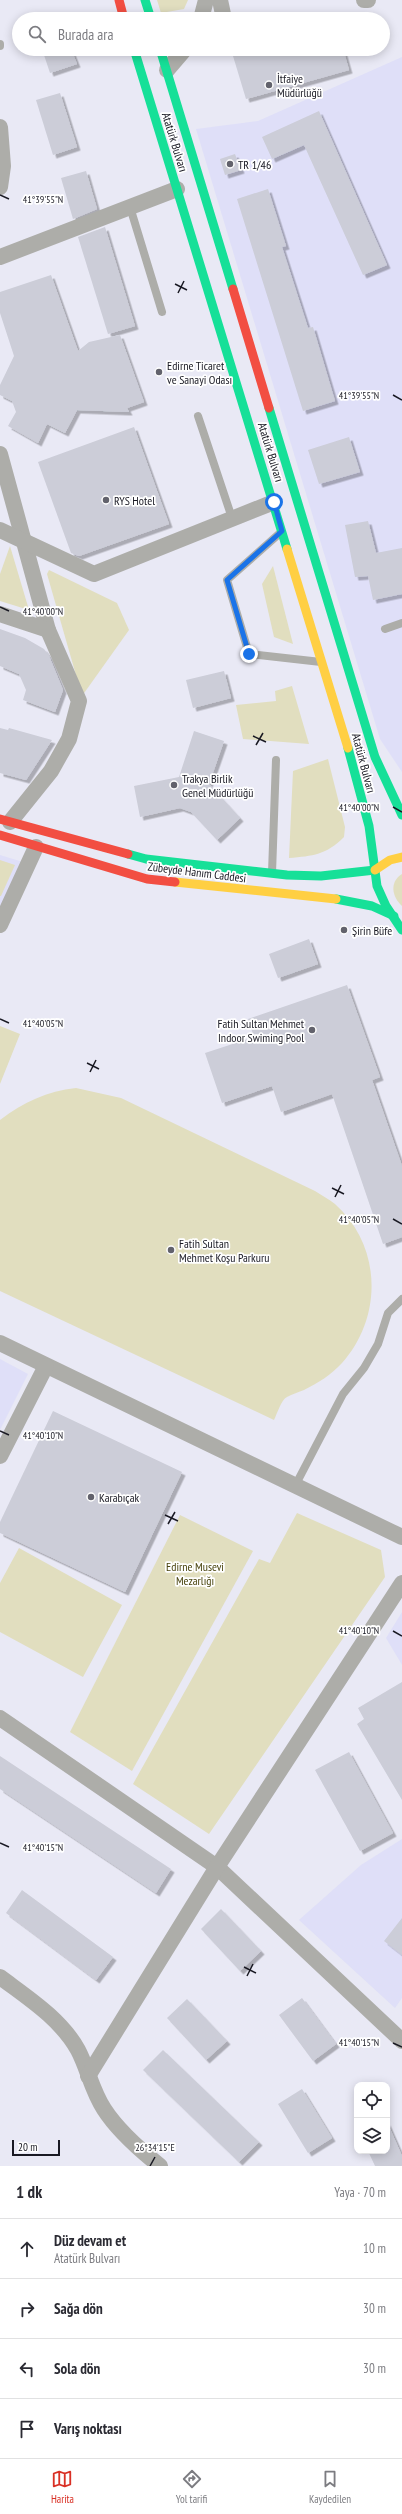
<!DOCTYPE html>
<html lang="tr">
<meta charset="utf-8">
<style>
:root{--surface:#fff;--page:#f7f7f7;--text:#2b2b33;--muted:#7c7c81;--line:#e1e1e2;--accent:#d93025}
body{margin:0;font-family:"PT Sans Narrow",sans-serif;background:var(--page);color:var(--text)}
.controls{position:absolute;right:12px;bottom:12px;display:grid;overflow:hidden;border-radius:8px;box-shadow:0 2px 10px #0003}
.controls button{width:36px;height:36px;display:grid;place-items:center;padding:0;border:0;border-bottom:1px solid var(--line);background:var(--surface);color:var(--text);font:20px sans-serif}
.scale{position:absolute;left:12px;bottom:10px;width:48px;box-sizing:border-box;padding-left:4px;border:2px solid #191923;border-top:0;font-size:11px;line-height:14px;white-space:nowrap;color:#191923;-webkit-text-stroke:3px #fff;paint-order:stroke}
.stop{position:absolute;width:12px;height:12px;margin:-9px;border:3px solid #1a73e8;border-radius:50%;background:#fff}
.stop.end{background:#1a73e8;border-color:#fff;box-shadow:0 1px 4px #0008}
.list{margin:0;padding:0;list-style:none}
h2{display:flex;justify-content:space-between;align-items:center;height:52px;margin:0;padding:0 16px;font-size:17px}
h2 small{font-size:13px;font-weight:400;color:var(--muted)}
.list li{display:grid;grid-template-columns:26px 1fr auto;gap:12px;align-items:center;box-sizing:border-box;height:60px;padding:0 16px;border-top:1px solid var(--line)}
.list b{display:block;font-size:15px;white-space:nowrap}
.list p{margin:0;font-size:13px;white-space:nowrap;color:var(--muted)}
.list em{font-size:13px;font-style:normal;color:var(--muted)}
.icon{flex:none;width:22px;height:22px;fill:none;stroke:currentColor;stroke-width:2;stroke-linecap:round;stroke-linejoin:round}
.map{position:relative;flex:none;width:402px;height:2166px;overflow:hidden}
.search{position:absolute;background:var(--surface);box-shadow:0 2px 10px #0003;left:12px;right:12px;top:12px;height:44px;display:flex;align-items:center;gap:10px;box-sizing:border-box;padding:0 14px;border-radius:22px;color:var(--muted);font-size:15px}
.sheet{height:292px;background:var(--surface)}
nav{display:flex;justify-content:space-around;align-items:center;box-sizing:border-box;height:56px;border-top:1px solid var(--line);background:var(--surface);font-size:11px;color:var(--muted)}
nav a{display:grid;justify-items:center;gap:2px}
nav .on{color:var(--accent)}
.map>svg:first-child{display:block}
.built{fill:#dfdff8}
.green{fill:#e1debf}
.building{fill:#cccdd8;filter:url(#shadow)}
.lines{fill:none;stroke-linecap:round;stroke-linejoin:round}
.lane{stroke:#adada9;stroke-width:8}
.street{stroke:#adada9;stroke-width:16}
.fast{stroke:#16e098;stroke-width:9}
.slow{stroke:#ffcf43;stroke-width:9}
.jam{stroke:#f24e42;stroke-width:9}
.route{stroke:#1a73e8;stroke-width:5}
.ticks{fill:none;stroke:#191923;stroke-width:1.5}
.poi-dot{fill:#62626c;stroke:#fff;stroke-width:1.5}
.labels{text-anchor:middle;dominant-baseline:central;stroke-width:3.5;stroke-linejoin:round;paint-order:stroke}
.poi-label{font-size:12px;fill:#191923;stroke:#fff;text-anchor:start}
.street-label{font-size:12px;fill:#191923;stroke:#fff}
.park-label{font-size:12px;fill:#49440e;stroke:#fff}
.ticks-label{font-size:10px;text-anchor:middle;fill:#191923;stroke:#fff;stroke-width:3.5;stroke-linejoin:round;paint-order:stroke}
</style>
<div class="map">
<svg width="402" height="2166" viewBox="0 0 402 2166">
<defs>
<filter id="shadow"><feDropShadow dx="3.5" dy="3.5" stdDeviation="0" flood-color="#0004"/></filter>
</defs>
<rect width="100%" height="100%" fill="#e9e9f5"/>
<!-- built -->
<g class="built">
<path d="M402,57V772L380,739L196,129L258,121Z"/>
<path d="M0,855L23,862L0,911Z"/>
<path d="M0,1359L28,1374L0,1430Z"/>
<path d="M402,1612V1665L386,1638Z"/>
<path d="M402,1839V1998L395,2008L299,1920L361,1865Z"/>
</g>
<!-- green -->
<g class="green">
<path d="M157,0H188L184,9L161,13Z"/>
<path d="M10,546L29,610L0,601V574Z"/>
<path d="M273,566L293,644L274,637L262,584Z"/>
<path d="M49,570L117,603L129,630L82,696L47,574Z"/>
<path d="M292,686L309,744L243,739L236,705L276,701L275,691Z"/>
<path d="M328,759L345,827L344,837C326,855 313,856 289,858L293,771Z"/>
<path d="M0,860L15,865L1,896H0Z"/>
<path d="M402,874V906C392,897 389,882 402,874Z"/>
<path d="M0,1026L20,1034L0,1084Z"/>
<path d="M76,1088L121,1098L315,1191C321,1195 329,1199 335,1204C382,1246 383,1317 342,1363C331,1375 318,1383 304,1390C299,1392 292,1394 287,1397C281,1400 277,1414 274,1420L0,1291V1120C24,1102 47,1091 76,1088Z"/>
<path d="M297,1513L381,1550L385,1577L209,1834L133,1784L259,1559L270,1563Z"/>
<path d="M180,1515L253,1551L132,1771L70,1732Z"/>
<path d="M19,1548L122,1605L83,1677L0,1632V1583Z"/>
</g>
<!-- building -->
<g class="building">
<path d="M42,49H71L77,64L50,73Z"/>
<path d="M258,49H343L349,70L246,99L233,56Z"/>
<path d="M60,93L77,147L53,155L36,100Z"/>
<path d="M319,111L387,265L363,275L304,145L272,159L262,137Z"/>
<path d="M235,154L241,170L225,175L220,159Z"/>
<path d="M86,171L97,209L73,219L61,178Z"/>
<path d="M268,189L286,246L282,247L308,328L313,327L335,401L303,411L237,199Z"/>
<path d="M105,227L135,326L108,334L78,237Z"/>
<path d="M51,275L78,351L89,342L120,335L144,402L127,408L129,412L77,410L65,433L47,424L38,443L8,426L16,412L12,401L0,395V385L14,356L0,313V292Z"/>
<path d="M134,427L169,524L79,556L71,553L38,462Z"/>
<path d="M349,437L360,472L319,484L308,450Z"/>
<path d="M368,521L376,553L402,548V594L373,600L368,576L355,577L345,525Z"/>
<path d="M0,629L25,638L44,649L49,656L63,690L55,712L23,700L26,690L19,674L0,666Z"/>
<path d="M224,671L231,698L193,708L186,680Z"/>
<path d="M0,728L8,730L9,728L52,740L26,780L0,773Z"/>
<path d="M194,731L224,741L209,784L240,818L217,840L191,812L180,808L140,817L134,786L179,777Z"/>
<path d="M309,939L318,964L278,978L269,954Z"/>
<path d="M347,985L380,1077L372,1080L402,1166V1237L383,1244L332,1094L281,1112L272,1086L222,1103L205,1053L254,1037L248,1019Z"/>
<path d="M53,1411L182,1472L125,1592L0,1533V1522Z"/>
<path d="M402,1682V1800L357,1724L364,1719L358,1708Z"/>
<path d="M349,1752L393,1833L360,1851L315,1770Z"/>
<path d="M0,1756L171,1869L156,1893L0,1789Z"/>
<path d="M22,1890L113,1957L96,1980L6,1913Z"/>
<path d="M221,1909L261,1951L240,1971L201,1929Z"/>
<path d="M402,1918V1955L384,1941Z"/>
<path d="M302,1998L336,2044L313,2061L279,2015Z"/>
<path d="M187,1999L227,2041L206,2060L167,2018Z"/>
<path d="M163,2050L259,2142L239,2162L143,2070Z"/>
<path d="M302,2089L332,2138L308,2153L278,2104Z"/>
<path d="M387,2122L402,2156V2166H375L368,2151H387Z"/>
</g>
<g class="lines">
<!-- lane -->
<g class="lane">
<path d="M0,44V46"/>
<path d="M130,207L162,312"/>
<path d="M198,416L232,518"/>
<path d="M280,533L227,580L249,654L321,662"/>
<path d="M385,629L402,623"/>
<path d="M272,873L276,760"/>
<path d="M295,1486L343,1394L364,1368L378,1344L388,1313L402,1299"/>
</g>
<!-- street -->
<g class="street">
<path d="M220,0L224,19"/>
<path d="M364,0H368"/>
<path d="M201,19L206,0"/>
<path d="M167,70L185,49"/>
<path d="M0,127L3,166L0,187"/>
<path d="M0,257L177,189"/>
<path d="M0,454L48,630L79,701L69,739L51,771L10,822"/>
<path d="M0,530L94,574L274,502"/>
<path d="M0,614L48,630"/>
<path d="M0,925L36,847"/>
<path d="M0,1343L402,1537"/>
<path d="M0,1456L46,1366"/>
<path d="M0,1718L217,1867L402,2041"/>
<path d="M0,1977C28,1998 61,2019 78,2050C88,2069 92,2091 104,2109C118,2131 140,2150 160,2166"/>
<path d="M88,2076L217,1867L402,1583"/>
</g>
<!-- fast -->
<g class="fast">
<path d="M145,0L151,19"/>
<path d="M134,49L287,549"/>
<path d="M160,49L233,289"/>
<path d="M269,408L375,757L402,815"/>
<path d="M348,748L369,826L377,886L386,906L402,930"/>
<path d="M128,854L146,859L287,875L321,876L375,870"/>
<path d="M336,899L372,906L394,916"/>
</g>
<!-- slow -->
<g class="slow">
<path d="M287,549L348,748"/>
<path d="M375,870L390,860L402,857"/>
<path d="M175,882L336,899"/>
</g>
<!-- jam -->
<g class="jam">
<path d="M119,0L124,19"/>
<path d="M233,289L269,408"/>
<path d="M0,819L128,854"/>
<path d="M0,835L147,879L175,882"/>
</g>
</g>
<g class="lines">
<!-- route -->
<path class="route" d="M249,654L227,580L282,531L274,502"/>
</g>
<!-- ticks -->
<path class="ticks" d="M0,195L9,199M175,284L187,290M178,293L184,281M393,395L402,400M0,607L9,611M253,736L266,742M256,745L263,733M393,807L402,812M0,1019L9,1023M87,1063L99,1069M90,1072L96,1060M332,1188L344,1194M335,1197L341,1185M393,1219L402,1224M0,1431L9,1435M165,1515L178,1521M168,1524L175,1512M393,1631L402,1636M0,1843L9,1847M244,1967L256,1973M247,1976L253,1964M393,2043L402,2047M150,2166L155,2157"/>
<!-- markers -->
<g class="poi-dot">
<circle cx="269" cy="85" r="4"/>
<circle cx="230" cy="164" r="4"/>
<circle cx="159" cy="372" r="4"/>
<circle cx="106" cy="500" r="4"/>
<circle cx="174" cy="785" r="4"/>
<circle cx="344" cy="930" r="4"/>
<circle cx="312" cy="1030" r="4"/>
<circle cx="171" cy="1250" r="4"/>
<circle cx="91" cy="1497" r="4"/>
</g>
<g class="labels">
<!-- poi labels -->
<g class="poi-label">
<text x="277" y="78">İtfaiye<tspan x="277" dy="14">Müdürlüğü</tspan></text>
<text x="238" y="164">TR 1/46</text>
<text x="167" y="365">Edirne Ticaret<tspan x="167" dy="14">ve Sanayi Odası</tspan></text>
<text x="114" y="500">RYS Hotel</text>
<text x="182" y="778">Trakya Birlik<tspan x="182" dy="14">Genel Müdürlüğü</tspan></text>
<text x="352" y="930">Şirin Büfe</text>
<text x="304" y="1023" text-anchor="end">Fatih Sultan Mehmet<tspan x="304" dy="14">Indoor Swiming Pool</tspan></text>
<text x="179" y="1243">Fatih Sultan<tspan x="179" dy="14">Mehmet Koşu Parkuru</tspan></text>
<text x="99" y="1497">Karabıçak</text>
</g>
<!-- street labels -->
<g class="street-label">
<text transform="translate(175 142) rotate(73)">Atatürk Bulvarı</text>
<text transform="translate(271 452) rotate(73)">Atatürk Bulvarı</text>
<text transform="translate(364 763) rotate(75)">Atatürk Bulvarı</text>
<text transform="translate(197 872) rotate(7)">Zübeyde Hanım Caddesi</text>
</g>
<!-- park labels -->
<g class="park-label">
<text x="195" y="1566">Edirne Musevi<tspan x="195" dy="14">Mezarlığı</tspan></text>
</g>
</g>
<g class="ticks-label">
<text x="43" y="203">41°39'55"N</text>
<text x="359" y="399">41°39'55"N</text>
<text x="43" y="615">41°40'00"N</text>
<text x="359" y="811">41°40'00"N</text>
<text x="43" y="1027">41°40'05"N</text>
<text x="359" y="1223">41°40'05"N</text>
<text x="43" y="1439">41°40'10"N</text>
<text x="359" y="1634">41°40'10"N</text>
<text x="43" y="1851">41°40'15"N</text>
<text x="359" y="2046">41°40'15"N</text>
<text x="155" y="2151">26°34'15"E</text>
</g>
</svg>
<div class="controls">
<button><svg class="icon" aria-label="locate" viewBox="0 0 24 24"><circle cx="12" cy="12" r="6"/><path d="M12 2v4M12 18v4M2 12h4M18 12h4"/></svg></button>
<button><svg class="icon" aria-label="layers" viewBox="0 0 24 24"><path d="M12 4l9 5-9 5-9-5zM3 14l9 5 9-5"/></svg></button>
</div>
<div class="scale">20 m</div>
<div class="stop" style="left:274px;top:502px"></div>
<div class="stop end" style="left:249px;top:654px"></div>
<div class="search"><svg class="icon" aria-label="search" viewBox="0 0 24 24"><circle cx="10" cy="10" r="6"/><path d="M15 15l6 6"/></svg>Burada ara</div>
</div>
<section class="sheet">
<h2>1 dk<small>Yaya · 70 m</small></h2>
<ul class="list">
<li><svg class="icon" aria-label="ahead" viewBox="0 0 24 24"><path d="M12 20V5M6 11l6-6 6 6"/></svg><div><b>Düz devam et</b><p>Atatürk Bulvarı</p></div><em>10 m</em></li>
<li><svg class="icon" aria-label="right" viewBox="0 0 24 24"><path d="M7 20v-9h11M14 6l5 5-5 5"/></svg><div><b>Sağa dön</b></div><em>30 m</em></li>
<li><svg class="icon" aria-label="left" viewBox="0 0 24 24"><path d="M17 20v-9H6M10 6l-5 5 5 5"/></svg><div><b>Sola dön</b></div><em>30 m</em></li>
<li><svg class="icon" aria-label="arrive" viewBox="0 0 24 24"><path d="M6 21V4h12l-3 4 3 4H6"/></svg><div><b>Varış noktası</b></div></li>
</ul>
</section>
<nav>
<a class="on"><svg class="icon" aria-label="map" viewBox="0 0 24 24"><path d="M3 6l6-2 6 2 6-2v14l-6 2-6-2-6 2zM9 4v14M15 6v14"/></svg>Harita</a>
<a><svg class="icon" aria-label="directions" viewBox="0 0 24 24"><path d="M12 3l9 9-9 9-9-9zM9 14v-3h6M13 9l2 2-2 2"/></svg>Yol tarifi</a>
<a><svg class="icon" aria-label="saved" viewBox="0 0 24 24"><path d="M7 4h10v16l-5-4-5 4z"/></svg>Kaydedilen</a>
</nav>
